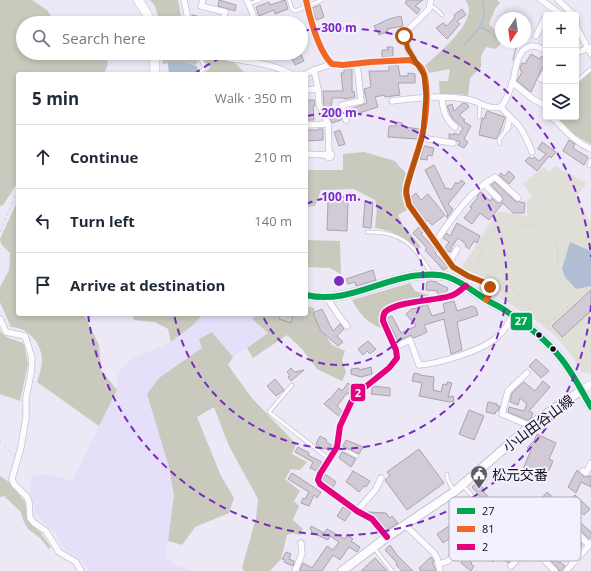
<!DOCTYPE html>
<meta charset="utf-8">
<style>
:root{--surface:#fff;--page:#f6f6f7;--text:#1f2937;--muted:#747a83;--line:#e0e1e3}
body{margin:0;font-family:"Open Sans","Noto Sans JP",sans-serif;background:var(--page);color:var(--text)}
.controls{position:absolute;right:12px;top:12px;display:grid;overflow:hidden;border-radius:4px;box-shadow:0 2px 6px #0003}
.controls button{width:36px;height:36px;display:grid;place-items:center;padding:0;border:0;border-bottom:1px solid var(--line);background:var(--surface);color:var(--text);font:20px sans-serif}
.compass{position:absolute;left:495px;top:12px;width:36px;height:36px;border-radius:50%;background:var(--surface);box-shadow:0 2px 6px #0003;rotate:193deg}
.stop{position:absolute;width:12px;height:12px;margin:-9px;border:3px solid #b45309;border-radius:50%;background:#fff}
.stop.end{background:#b45309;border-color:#fff;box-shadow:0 1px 4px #0008}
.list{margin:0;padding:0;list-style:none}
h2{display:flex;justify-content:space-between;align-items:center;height:52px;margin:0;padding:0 16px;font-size:17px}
h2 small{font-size:13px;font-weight:400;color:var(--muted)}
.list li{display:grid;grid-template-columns:26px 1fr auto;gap:12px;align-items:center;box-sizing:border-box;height:64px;padding:0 16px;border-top:1px solid var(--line)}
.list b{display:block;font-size:15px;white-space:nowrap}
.list em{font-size:13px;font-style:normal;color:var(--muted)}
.icon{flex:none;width:22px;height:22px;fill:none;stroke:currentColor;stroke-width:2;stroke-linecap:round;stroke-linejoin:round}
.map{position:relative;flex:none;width:591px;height:571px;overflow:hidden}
.search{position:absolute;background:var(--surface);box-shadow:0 2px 6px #0003;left:16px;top:16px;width:292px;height:44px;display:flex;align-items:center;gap:10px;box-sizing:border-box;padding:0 14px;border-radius:22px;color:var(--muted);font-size:15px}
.panel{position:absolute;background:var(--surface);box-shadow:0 2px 6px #0003;left:16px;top:72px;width:292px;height:244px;border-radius:4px}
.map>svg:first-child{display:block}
.built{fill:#e5dffa}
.green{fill:#dfdfd8}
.forest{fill:#c9c9be}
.water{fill:#b0bdd2}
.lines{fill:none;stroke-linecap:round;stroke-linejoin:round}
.stream{stroke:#b0bdd2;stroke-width:1.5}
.building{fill:#d2cbd6;stroke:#a9a3ae}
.service-casing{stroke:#c6c3cf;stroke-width:4.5}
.minor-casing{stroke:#c6c3cf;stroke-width:7}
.tertiary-casing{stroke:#c6c3cf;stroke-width:8}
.secondary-casing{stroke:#c6c3cf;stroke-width:10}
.primary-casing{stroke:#c6c3cf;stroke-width:10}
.path{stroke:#d2d0d5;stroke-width:1;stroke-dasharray:3 3;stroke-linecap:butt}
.service{stroke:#fcfcfe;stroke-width:3}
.minor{stroke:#fcfcfe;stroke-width:5.5}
.tertiary{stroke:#fcfcfe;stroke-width:7}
.secondary{stroke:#fcfcfe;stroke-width:8}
.primary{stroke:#fcfcfe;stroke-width:9}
.bus-1-casing{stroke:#f4f1ff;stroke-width:9}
.bus-2-casing{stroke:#f4f1ff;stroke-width:9}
.bus-3-casing{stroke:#f4f1ff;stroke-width:9}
.bus-1{stroke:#00a651;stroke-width:6}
.bus-2{stroke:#f26522;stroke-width:6}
.bus-3{stroke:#e5007d;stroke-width:6}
.route{stroke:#b45309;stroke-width:5}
.ring{fill:none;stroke:#7b2cbf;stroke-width:2;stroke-dasharray:7 5}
.bus-dot{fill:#110e18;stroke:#f4f1ff;stroke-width:1.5}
.labels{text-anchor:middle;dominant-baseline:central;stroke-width:4;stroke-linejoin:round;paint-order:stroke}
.street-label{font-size:14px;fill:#110e18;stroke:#f4f1ff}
.poi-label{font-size:14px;fill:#110e18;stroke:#f4f1ff;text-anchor:start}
.key{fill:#f4f1ff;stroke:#b0adba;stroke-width:1}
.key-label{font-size:11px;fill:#110e18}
.centre{fill:#7b2cbf;stroke:#f4f1ff;stroke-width:2}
.ring-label{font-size:12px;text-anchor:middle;font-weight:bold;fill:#7b2cbf;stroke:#f4f1ff;stroke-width:4;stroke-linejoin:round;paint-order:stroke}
.line-badge{stroke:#f4f1ff;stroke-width:1.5}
.badge-label{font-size:11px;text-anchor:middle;font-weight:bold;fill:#fff}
</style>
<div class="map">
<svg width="591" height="571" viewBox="0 0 591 571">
<rect width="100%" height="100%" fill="#ece8f6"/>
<!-- built -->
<path class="built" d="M203,314H258L252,319L268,333L233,357L212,332L202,348L159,378L169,467L174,496L172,522L166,548V557L174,564L194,571H89L85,564L62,546L54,531L36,515L30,491L33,475H51L72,481L117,390L118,375L124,366L134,358L171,342L193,325Z"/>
<!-- green -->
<path class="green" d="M555,166L585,182L586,184L576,197L591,223V374L582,372C574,360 566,347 556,337C539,321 519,309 499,298L503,293L497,288L494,282L461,268C474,249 485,230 498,211L527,216V201L532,197L523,184L544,167L549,172Z"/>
<!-- forest -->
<g class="forest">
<path d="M0,0H32L47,10L53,19L58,23H23V53H104L108,64L104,74H18V182L3,205L0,206Z"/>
<path d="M150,0H178L182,23H160L155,6Z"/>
<path d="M465,0H497L500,3L495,9L489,24L501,36V43L496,49L486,47L481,56V67L470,78L468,96L461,94L440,95L439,81H448L450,69L429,73L425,66C438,53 469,29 469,9C469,6 467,3 465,0Z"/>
<path d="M162,53H190L198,62L195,65L180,61L163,64Z"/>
<path d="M196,53H216C221,61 229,59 236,64C239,66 243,71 245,74H203L210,68L203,58Z"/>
<path d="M591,71V144L573,134L555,117H576V84Z"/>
<path d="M364,152L395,161L399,166L407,174L403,194L407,210L398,215L402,224L421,247L417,249C404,238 392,230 375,228L377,208L375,200L354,189L321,190L315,206L306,207V170H343V154Z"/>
<path d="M18,200V314H84L99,345L101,370L117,390L99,426L37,382C39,376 41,369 42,363C43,345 30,328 11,327L0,302V287L9,270L10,253L1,244L0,239Z"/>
<path d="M306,240L340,241L341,274L330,268L306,267Z"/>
<path d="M410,283L415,291L434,297C423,299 390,304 383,310C378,315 380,322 381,328C367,323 359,313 352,300Z"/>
<path d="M306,306L314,308L318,323L332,345L345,351L342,360L346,372L342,381L317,369L302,349L287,335L253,358L247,348L268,333L252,319L258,314H306Z"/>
<path d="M132,314H203L193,325L171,342L168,329L155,322L134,320Z"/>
<path d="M0,331C5,339 16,339 24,344L28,364L20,401L0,394Z"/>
<path d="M212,332L233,357L228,365L251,397L296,444L292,454L307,462L300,470L291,469L285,479L300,491L294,501L299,506L293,520L303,529L300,535L292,533L287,535L281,559L270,571H244L242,568L256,518L258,499L229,446L214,407L197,417L221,476L234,498L229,513L195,527L182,545L168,541L174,496L169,467L147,394L159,378L202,348L199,339Z"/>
<path d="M0,476L9,482L25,502L27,514L30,524L40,532L51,547L49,549L40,538L28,529L23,520L21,512L4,496L0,497Z"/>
</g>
<!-- water -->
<g class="water">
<path d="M180,61L197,66L199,74H169L168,63Z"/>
<path d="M570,242L591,251V286L576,289L565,277L562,269Z"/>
</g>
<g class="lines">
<!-- stream -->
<g class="stream">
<path d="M480,27L490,32L501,41"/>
<path d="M502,42L511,44L522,43"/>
<path d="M463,45C477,33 489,19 482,0"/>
<path d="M513,60L517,44"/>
</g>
</g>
<!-- building -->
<g class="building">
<path d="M219,0L236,5L235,11L218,6Z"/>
<path d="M285,0L288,9L275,14L274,10L259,16L256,7L269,2L270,5Z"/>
<path d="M407,0H423L415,6L420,9L417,14L405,3Z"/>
<path d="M320,5L324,17L316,20L312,8Z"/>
<path d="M462,9L466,15L457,21L460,24L447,39L436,28L443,23L447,26L455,17L454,15Z"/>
<path d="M192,15L218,21V23L193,22Z"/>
<path d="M401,16L403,26L387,29L388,31L379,35L374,26L389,19Z"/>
<path d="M387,47H393V57H382V50H388Z"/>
<path d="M289,53H300L304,61L295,65Z"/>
<path d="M531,54L540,59L542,56L546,58V66L542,68L531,92L517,81L522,72L520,70V67L522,63L525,64Z"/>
<path d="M389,65H398L400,76H408V73L415,74V83H398L400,95L385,97L384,95L375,97L378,107L350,116L348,110L367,103L364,89L371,87L369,71H389Z"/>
<path d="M344,69H352V92L354,91L355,97L345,99V98H332V103H331L335,116L340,115L341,120L332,123L324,106L323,91H343L341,73H344Z"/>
<path d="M307,100H314L315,106H313L314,120H306Z"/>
<path d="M463,103H466L469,107L459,115L465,120L463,121L471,126L464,139L468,142L464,148L458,145L460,142L449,138V134L454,135V133L459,135L463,128L452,118L447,106L452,104L454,111Z"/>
<path d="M487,111L505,117L500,132L496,139L479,135L482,118L484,119Z"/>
<path d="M396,122L402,123V126H405V127L419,129L417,139L388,137L389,126H396Z"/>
<path d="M318,129H323V140L306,141L307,130H318Z"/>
<path d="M340,130L345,144L339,146L334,132Z"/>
<path d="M569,140L575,144L573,148L588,157L584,165L563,151Z"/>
<path d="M542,142L556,152L551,158L549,156L537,171L525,161L529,157L532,159L534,157L539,161L546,154L538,149Z"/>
<path d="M424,146L434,148L432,156L428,155L427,160L420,159Z"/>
<path d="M434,165L446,189L448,188L451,190L456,182L458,184L461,180L465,183L448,204L453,209L447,218L446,216L448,215L425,170Z"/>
<path d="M509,171L515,177L509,184L499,175L501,173L504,176Z"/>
<path d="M495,182L515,201L525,203L524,213H513L503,203L489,220L480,213L472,224L464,218L472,208L470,207L478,197L477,196L481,192L490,201L492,198L496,202L500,203L503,200L502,196L491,185Z"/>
<path d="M416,193L421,200L428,194L445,215L432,225L428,220L426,222L413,203L411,197Z"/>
<path d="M328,201H348L347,231L327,230Z"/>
<path d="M365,201L373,202L371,228L363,227Z"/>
<path d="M457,223L480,236L477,243L474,241L469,249L465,246L466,244L458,238L451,248H452L450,252L448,251V252L445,248L449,242L443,238L447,233L450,236Z"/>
<path d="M419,227L423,232L421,234L437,251L435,253L448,267L444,270L442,269L438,264L425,250L427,248L413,233Z"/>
<path d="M373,270L376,280L356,286L355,282L348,284L346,279Z"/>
<path d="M430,281L437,282V283L448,288L446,293L439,294L437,293L438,291L426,290L427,282Z"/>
<path d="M591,290V311L562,337L552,326Z"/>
<path d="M454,301L457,311L472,306L476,308L478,315L457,322L462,350L451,354L444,319L424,325L427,332L421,335L413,338L411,335L398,341L387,320V318L392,316L401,333L416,326L406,314L413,308L414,309L427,304L432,316L445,312L443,304Z"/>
<path d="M322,309L333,331L340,324L344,329L337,336L343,342L338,346L321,331L318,325L313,313Z"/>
<path d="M281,314L293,316L291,323L279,319Z"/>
<path d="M368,341L376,349L370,354L367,351L363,355L358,349Z"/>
<path d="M536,359L549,371L541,378L529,366Z"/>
<path d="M371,367L372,374L361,377L351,374V369L359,368V370Z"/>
<path d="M291,368L295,372L304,370L291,381L288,377L290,376L287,372Z"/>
<path d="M414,373L420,374V375L434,377L433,390L441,392L443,384L447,385V382L452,383L448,397L453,396L454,401L449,402L419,396L422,383L412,381Z"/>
<path d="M275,379L284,390L276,396L267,386Z"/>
<path d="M543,381L550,387L529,411L533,413L531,418L528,420L508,412L509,407L524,411L527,404L520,398L518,405L510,402L512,393L524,382L535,391Z"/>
<path d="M348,383L353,387L352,391L349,394L347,393L337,406L342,411L340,417L324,404L329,399H330L339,388L342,391Z"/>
<path d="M373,386L390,388V396L371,394Z"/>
<path d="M488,402L497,404V406H500L498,411H496L495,414L486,412Z"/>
<path d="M469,410L484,416L474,440L459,434Z"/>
<path d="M537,434L556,443L549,459L553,461L545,479L523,469L531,450L527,448L534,441Z"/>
<path d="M320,436L327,440L326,442L333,446L330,451L324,448L323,449L316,444Z"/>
<path d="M346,440L363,447L359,454L343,446Z"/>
<path d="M298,447L309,453L308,455L322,462L317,471L310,468L313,462L295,452Z"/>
<path d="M419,449L444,483L407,510L385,480L390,476L387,472Z"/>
<path d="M342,452L356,459L351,467L339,458Z"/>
<path d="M503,470L513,476L508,483L499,477Z"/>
<path d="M577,470L584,477L591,476V487L581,482L576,493L568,487Z"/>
<path d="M353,471L370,481L366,487L364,486L359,492L355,489V488L346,482Z"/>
<path d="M292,473L321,492L317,498L314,495L309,506L301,503L303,498L305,499L309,492L288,479Z"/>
<path d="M325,474L336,482L332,488L323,481V480Z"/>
<path d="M478,482L485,491L484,492L499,508L493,513L482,502L484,501L472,487Z"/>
<path d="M547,492L558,502L555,505L548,497L543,498L542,502L550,511L545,516L551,522L556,517L582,544V545L573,556L536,520L532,517L530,520L521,513L536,497L540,500Z"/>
<path d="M575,495L590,509L584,515L575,507L569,513L591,532V537L589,539L561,511Z"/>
<path d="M343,507L351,512L345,521L337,516Z"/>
<path d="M368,512L386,513L390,518L392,516L398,523L387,530L375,516Z"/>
<path d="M510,515L513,520L524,529L518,535L508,527L501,535L515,548L514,549L517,552L508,563L499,555L493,562L473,544L479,538L495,550L496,549L503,554L507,553L508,550L507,547L489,532L493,528L494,529L501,520L503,522Z"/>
<path d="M452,524L458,533L443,543L437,534Z"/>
<path d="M311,526L324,533L327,529L345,539L347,535L353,539L351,541L360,547L357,552L349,547L340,560L333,555L322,571H301L300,570L303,563L312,568L327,546L333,550L339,542L330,536L328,540L311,532L312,530L310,529Z"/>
<path d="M540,542L553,553L550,555L559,563L560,562L565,566L562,571H559L558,568L536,546Z"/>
<path d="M390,545L397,555L413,571H402L396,565L397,563L385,550Z"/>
<path d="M286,552L291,554L289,559L294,561L293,566L284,562L285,560L282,559Z"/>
<path d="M431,557L434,562L432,563L434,566L436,571H421L419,568Z"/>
<path d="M465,557L472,563L471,564L474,566L471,571L461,563Z"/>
<path d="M375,558L387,571H361Z"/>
</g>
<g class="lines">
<!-- service casing -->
<g class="service-casing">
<g id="service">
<path d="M289,0L292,9L295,11L322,0"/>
<path d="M249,4L260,0"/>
<path d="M431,6L436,9L442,15"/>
<path d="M194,53L201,60L204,65V69L200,72"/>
<path d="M576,82L591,69"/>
<path d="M479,117L480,104"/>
<path d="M500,144L499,140L507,129"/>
<path d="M589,166L591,160"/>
<path d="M367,232C402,231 414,245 431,273"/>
<path d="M292,385L269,412L329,459"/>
<path d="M337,446L357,456"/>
<path d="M447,474V478L454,492"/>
<path d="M463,484L465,488L489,514"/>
<path d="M374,548L392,571"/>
</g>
</g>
<!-- minor casing -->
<g class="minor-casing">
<g id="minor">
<path d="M184,0L189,23"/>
<path d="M203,0L201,6L225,12L222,23"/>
<path d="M247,0L253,14L252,23"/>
<path d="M306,0C310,18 318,51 332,64L343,65L371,62L410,60C415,62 419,64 422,69C430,84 426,119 422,136C418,153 411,169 407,186L406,194L409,205L453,267L468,276L488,284L492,290L486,300"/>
<path d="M541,0L562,15"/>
<path d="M558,0L574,15"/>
<path d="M576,19V25"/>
<path d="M576,26L591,54"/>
<path d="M536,36L546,16"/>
<path d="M219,53C227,60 236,59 246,61C261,63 277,66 291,74"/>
<path d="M576,53L591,47"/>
<path d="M244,60L246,53"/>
<path d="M415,62L408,49L404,34L429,9L431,0"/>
<path d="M306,74L314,70L332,64"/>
<path d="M541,79L546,70"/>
<path d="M512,82L533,99L544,105L546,108"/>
<path d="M306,90L318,89"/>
<path d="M442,98C443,110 445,119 455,127"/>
<path d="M392,101C417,98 441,95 466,99C481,101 484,110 501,107C507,100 510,89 513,81C516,69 517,45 534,46C538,46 542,49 546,50"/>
<path d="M501,107C506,114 513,119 519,126C524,133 529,144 532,152"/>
<path d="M552,117C565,129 574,142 591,149"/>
<path d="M346,120L342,105L361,101L357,63"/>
<path d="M328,124L329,152"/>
<path d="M306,125L328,124L319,104L318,89L314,70"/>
<path d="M507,129L510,118"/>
<path d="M422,138L453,143"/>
<circle cx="329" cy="155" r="2.5"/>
<path d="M306,154L326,155"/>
<path d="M485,183L487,187L499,199"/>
<path d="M436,241C453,217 470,191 495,177L518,198"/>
<path d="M450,261L457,249"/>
<path d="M327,298L339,316L347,326"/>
<path d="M0,319L6,332L25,336L32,358L31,373L26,398V417L21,447L12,479L14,484L27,497L29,502L30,518L34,523L46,531L59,552L76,562L81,571"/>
<path d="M395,347L410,340L419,365C438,364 481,351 496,338C503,332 509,324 512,315"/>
<path d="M527,428L526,424L502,414L508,391L527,373"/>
<path d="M583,471L586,473L591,463"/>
<path d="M546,501L589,545"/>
<path d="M357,511L376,489L381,478"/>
<path d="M533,523L573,562"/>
<path d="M405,525L434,553L437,558L440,571"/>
<path d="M481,531L504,550"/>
<path d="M387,537L372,519L357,511L320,484L318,480L320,474L337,447L340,426L354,396L389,368L397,358L396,350L383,321C383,318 383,315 385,312C397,301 434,301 450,296C456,295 461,289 466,286"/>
<path d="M439,564L448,561L462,547L504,509"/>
<path d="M511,566L524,552L534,550L555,571"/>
<path d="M295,571L302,554L301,543"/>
<path d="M566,571L591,543"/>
</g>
</g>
<!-- tertiary casing -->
<g class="tertiary-casing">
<path id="tertiary" d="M582,390L591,384"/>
</g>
<!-- secondary casing -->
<g class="secondary-casing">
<path id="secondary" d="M342,571L387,537L454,492L537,420L582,390"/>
</g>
<!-- primary casing -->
<g class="primary-casing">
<g id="primary">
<path d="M138,0L147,14L150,23"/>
<path d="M154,53L155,74"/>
<path d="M306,295C344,304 376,282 412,276C424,275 437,273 448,277C462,282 473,291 485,299C491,303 497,305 503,309C523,322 544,337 559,356C572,371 581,390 591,407"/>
</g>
</g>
<!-- path -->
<g class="path">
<path d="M0,232L18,190"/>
<path d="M488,279L490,276C500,280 510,287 518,295C524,300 528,308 534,314C538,317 542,322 547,322C556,321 569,305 575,298C573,285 563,286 559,276C556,269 558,262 558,255C557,250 557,244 555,239C549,224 518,224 504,224C489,230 479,253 477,268L490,276"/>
<path d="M0,441L13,455"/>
</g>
<!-- service -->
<use href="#service" class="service"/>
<!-- minor -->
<use href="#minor" class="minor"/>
<!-- tertiary -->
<use href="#tertiary" class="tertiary"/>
<!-- secondary -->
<use href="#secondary" class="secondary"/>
<!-- primary -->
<use href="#primary" class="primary"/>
<!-- bus-1 casing -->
<g class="bus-1-casing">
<path id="bus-1" d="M306,295C344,304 376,282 412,276C424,275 437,273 448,277C462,282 473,291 485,299C491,303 497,305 503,309C523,322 544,337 559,356C572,371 581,390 591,407"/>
</g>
<!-- bus-2 casing -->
<g class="bus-2-casing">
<path id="bus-2" d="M306,0C310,18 318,51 332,64L343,65L371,62L410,60C415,62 419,64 422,69C430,84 426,119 422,136C418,153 411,169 407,186L406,194L409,205L453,267L468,276L488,284L492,290L486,300"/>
</g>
<!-- bus-3 casing -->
<g class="bus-3-casing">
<path id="bus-3" d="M387,537L372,519L357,511L320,484L318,480L320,474L337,447L340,426L354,396L389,368L397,358L396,350L383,321C383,318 383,315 385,312C397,301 434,301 450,296C456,295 461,289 466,286"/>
</g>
<!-- bus-1 -->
<use href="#bus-1" class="bus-1"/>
<!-- bus-2 -->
<use href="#bus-2" class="bus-2"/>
<!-- bus-3 -->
<use href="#bus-3" class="bus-3"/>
</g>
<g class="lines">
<!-- route -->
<path class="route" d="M404,36L408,49L424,75L426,96L423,134L406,189L409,205L453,267L468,276L486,283L490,287"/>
</g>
<!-- distance rings -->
<g class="ring">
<path d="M306 204A84 84 0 1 1 262 314"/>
<path d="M307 116A168 168 0 1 1 174 314"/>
<path d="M591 305A253 253 0 0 1 88 314M194 74A253 253 0 0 1 228 54M302 31A253 253 0 0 1 591 257"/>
</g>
<!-- icons -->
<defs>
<g id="civic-pin" transform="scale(0.9)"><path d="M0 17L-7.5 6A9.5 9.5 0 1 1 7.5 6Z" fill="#5e5a66" stroke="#f4f1ff"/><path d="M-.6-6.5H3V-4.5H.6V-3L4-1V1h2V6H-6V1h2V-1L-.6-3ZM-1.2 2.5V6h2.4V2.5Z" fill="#fff"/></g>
</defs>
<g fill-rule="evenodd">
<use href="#civic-pin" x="479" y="474"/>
</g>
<!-- markers -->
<g class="bus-dot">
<circle cx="539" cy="335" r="3.5"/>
<circle cx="553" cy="349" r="3.5"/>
</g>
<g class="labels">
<!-- street labels -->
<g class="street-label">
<text transform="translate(538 423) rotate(-37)">小山田谷山線</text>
</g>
<!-- poi labels -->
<g class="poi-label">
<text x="492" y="474">松元交番</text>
</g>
</g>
<!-- legend -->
<rect x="449" y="497" width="132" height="64" rx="6" class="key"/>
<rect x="457" y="508" width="18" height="6" fill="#00a651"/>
<rect x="457" y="526" width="18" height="6" fill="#f26522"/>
<rect x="457" y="544" width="18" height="6" fill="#e5007d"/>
<g class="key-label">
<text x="482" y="515">27</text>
<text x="482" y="533">81</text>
<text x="482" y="551">2</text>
</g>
<circle cx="339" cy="281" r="6" class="centre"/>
<g class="ring-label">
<text x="339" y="32">300 m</text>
<text x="339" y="117">200 m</text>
<text x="339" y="201">100 m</text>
</g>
<g class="line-badge">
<rect x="510" y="312" width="23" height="19" rx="4" fill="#00a651"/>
<rect x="350" y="383" width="16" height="19" rx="4" fill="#e5007d"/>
</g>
<g class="badge-label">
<text x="521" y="325">27</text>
<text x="358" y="397">2</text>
</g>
</svg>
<div class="controls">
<button>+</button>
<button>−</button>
<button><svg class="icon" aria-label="layers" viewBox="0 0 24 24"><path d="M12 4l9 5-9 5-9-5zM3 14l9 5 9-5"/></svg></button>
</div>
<svg class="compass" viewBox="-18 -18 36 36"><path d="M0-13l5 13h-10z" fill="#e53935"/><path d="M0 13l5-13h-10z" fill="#747a83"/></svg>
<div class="stop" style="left:404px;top:36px"></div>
<div class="stop end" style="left:490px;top:287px"></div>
<div class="search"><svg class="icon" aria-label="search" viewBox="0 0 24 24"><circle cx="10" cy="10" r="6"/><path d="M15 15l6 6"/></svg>Search here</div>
<section class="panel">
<h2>5 min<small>Walk · 350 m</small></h2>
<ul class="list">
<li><svg class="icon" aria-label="ahead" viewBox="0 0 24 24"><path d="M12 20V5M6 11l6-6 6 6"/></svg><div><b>Continue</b></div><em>210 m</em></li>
<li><svg class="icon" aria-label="left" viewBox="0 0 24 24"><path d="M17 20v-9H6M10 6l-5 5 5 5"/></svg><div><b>Turn left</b></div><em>140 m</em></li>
<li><svg class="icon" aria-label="arrive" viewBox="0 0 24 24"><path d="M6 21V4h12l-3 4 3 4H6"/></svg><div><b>Arrive at destination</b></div></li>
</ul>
</section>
</div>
